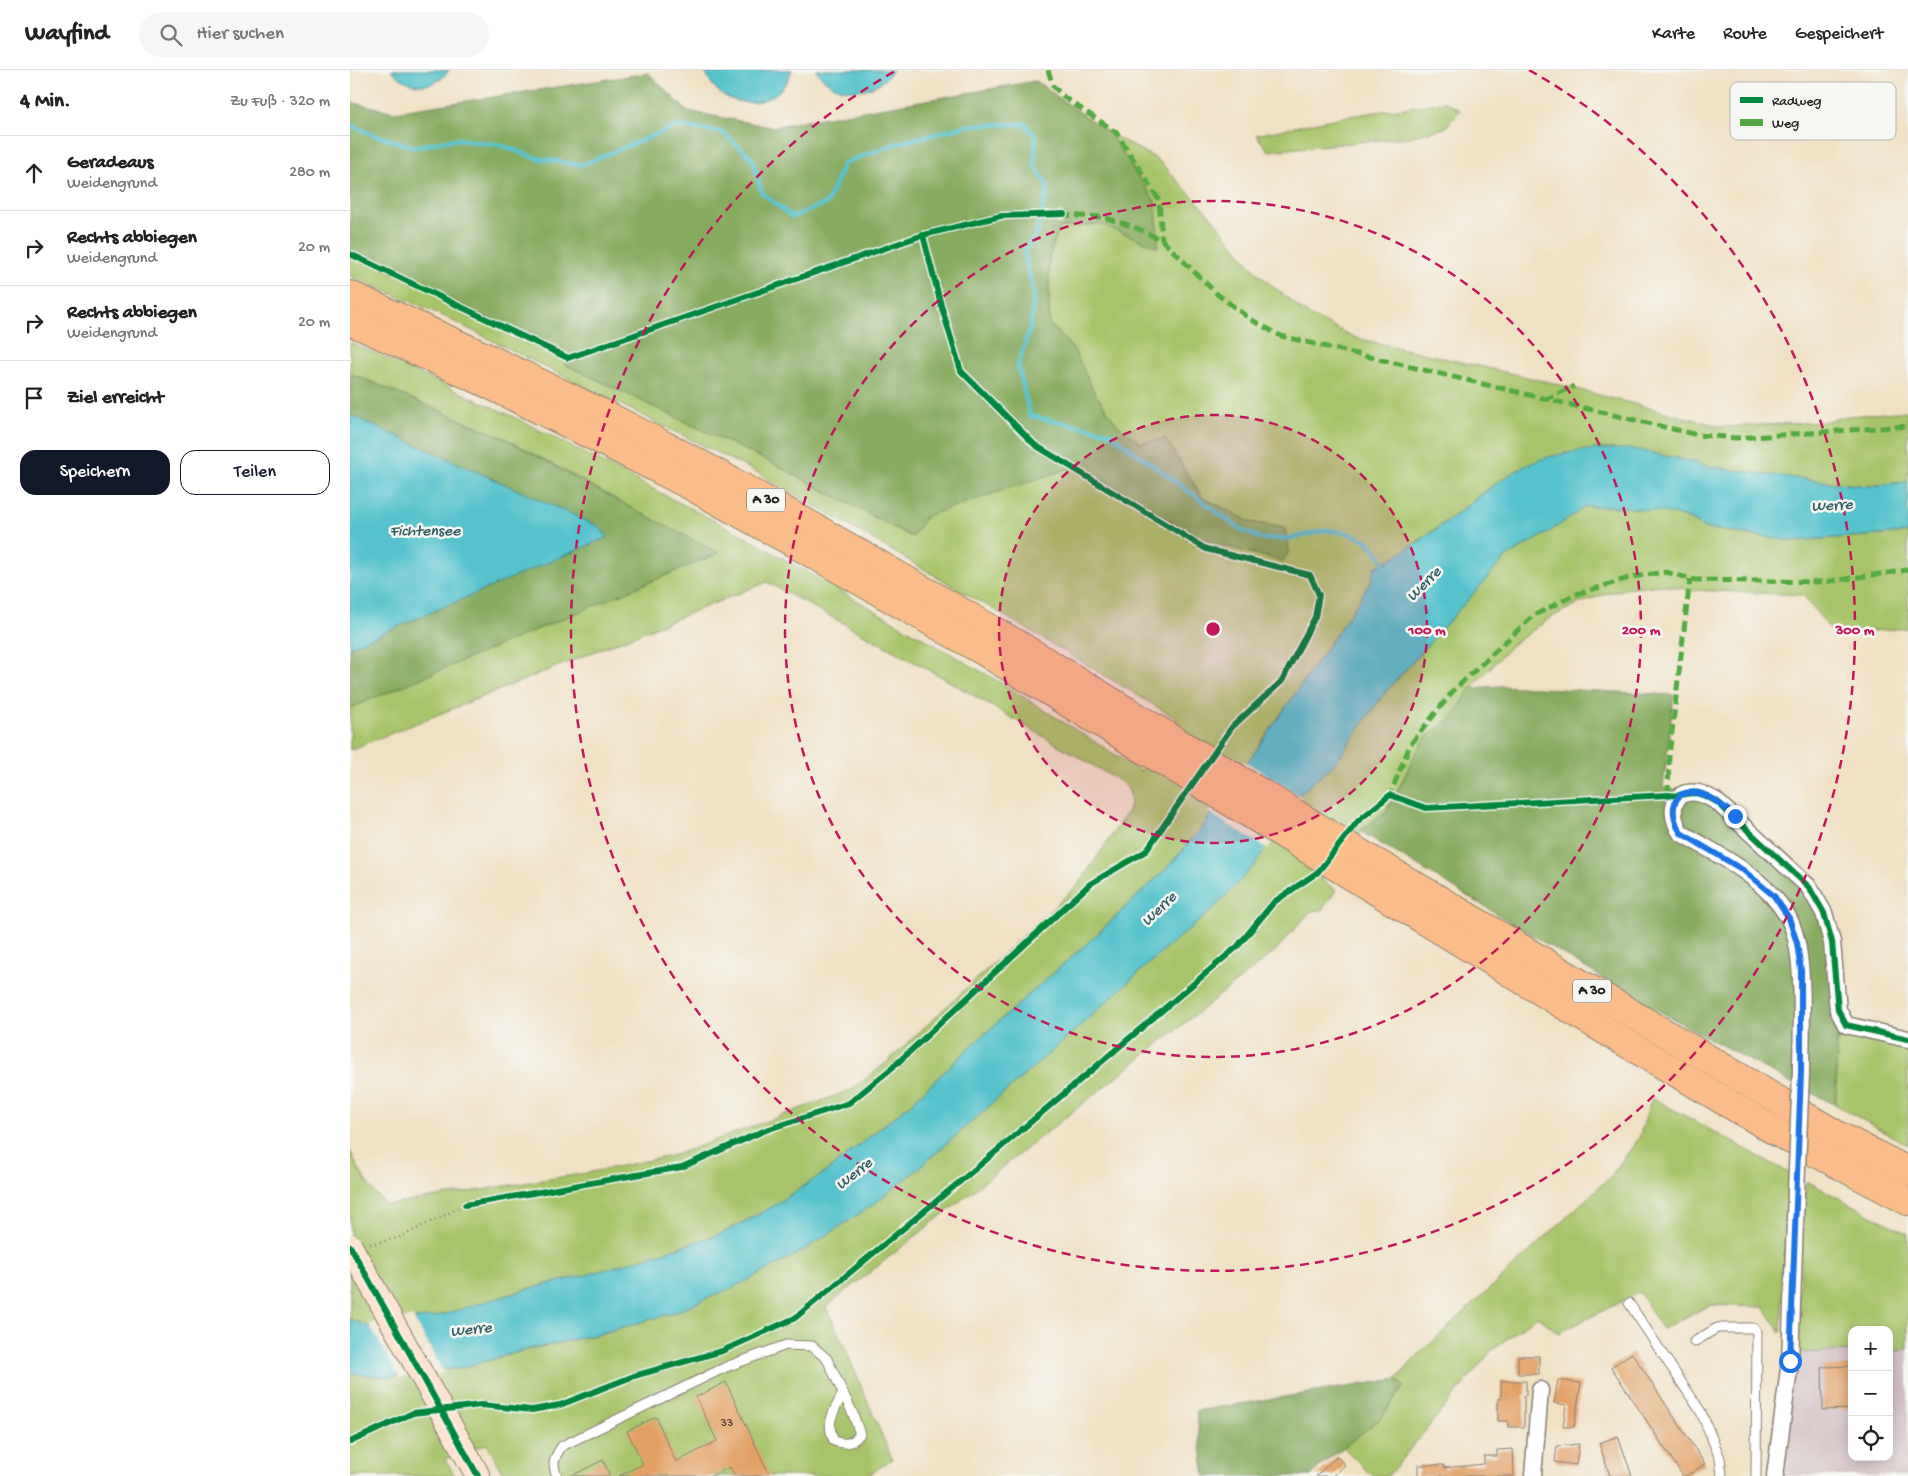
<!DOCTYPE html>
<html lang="de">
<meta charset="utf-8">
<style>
:root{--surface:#fff;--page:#f6f6f6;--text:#222;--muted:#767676;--line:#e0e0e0;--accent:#111827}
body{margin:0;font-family:"Gochi Hand",sans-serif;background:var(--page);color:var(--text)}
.controls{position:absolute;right:15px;bottom:15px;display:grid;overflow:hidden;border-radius:10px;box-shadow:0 2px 12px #0003}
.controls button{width:45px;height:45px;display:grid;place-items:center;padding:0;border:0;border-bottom:1px solid var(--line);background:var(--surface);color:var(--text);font:25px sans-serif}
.stop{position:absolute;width:15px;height:15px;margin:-11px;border:4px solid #1a73e8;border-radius:50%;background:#fff}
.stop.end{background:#1a73e8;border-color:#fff;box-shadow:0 1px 5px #0008}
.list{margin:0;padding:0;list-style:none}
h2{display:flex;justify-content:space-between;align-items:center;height:65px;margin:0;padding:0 20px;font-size:21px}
h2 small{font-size:16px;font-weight:400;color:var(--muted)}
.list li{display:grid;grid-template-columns:32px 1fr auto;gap:15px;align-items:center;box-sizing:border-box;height:75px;padding:0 20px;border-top:1px solid var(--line)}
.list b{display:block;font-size:19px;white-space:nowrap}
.list p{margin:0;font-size:16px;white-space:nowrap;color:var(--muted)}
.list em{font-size:16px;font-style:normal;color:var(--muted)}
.actions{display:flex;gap:10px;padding:15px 20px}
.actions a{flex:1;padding:11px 0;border:1px solid var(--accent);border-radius:15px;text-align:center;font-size:18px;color:var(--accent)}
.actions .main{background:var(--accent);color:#fff}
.icon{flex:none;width:28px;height:28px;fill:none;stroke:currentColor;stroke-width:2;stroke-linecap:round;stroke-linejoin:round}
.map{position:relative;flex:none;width:1558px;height:1406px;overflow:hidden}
header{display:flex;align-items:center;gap:30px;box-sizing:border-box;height:70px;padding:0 25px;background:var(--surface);border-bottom:1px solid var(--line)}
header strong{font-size:24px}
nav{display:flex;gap:28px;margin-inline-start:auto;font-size:18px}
.search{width:350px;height:45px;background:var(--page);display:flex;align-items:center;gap:12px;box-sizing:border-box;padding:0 18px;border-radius:28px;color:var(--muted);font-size:19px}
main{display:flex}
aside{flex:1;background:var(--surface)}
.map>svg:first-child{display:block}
.industrial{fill:#d2bec2}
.green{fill:#a8c46b;stroke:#627044}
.forest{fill:#86aa5f;stroke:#51633e}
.water{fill:#55c2cd;stroke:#386f74}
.pier{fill:#f0e1c4}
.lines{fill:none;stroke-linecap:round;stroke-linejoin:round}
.stream{stroke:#55c2cd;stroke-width:4.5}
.building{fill:#e2a065}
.service-casing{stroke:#867e70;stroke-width:11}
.minor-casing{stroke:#867e70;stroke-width:19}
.secondary-casing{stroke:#867e70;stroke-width:26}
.motorway-casing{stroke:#867e70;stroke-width:30}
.path{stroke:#867e70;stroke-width:2.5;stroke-dasharray:1 4;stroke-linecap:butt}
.service{stroke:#fff;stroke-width:9}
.minor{stroke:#fff;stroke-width:16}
.secondary{stroke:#fde4d0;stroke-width:24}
.motorway{stroke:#f9bc8a;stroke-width:28}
.minor-bridge-casing{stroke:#867e70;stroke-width:19;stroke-linecap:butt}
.secondary-bridge-casing{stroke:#867e70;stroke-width:26;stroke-linecap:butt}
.minor-bridge{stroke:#fff;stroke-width:16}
.secondary-bridge{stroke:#fde4d0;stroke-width:24}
.quiet{stroke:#52a943;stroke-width:5;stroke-dasharray:10 5;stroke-linecap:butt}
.cycleway-casing{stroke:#f6f6f2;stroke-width:9}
.cycleway{stroke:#00873e;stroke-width:6}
.route{stroke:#1a73e8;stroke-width:6}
.ring{fill:none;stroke:#c2185b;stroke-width:2.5;stroke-dasharray:9 6}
.labels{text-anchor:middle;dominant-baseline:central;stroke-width:5;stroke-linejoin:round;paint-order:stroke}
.number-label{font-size:12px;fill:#4e3d2e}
.shield{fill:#f6f6f2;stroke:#5d5d5c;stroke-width:1}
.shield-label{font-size:14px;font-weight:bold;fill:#1c1c1c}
.water-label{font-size:16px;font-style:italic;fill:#335e63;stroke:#f6f6f2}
.key{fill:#f6f6f2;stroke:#b5b5b2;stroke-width:1}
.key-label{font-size:14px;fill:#1c1c1c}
.centre{fill:#c2185b;stroke:#f6f6f2;stroke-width:2.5}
.ring-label{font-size:15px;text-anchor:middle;font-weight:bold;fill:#c2185b;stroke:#f6f6f2;stroke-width:5;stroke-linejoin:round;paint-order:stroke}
</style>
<header>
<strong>Wayfind</strong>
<div class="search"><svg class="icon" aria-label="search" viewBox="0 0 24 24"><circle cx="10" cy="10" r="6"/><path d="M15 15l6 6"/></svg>Hier suchen</div>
<nav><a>Karte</a><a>Route</a><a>Gespeichert</a></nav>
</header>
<main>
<aside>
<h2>4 Min.<small>Zu Fuß · 320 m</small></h2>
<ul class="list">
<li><svg class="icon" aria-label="ahead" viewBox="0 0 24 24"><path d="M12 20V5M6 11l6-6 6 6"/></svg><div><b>Geradeaus</b><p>Weidengrund</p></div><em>280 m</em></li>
<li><svg class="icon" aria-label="right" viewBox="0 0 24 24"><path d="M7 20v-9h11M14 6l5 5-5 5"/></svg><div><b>Rechts abbiegen</b><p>Weidengrund</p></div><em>20 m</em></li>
<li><svg class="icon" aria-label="right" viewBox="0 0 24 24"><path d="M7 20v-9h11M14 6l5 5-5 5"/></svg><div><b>Rechts abbiegen</b><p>Weidengrund</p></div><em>20 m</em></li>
<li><svg class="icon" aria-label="arrive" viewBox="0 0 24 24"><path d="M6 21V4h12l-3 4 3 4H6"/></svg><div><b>Ziel erreicht</b></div></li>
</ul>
<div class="actions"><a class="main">Speichern</a><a>Teilen</a></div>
</aside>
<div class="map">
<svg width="1558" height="1406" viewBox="0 0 1558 1406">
<rect width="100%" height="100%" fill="#f6f6f2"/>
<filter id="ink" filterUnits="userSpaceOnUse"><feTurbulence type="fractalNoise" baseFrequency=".02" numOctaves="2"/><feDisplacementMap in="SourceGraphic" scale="10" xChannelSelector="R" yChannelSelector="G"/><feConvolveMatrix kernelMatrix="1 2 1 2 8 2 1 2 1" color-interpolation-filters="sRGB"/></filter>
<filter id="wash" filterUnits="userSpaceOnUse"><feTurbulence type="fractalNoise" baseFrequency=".0096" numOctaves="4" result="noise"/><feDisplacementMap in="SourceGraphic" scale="20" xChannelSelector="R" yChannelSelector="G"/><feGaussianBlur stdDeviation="1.12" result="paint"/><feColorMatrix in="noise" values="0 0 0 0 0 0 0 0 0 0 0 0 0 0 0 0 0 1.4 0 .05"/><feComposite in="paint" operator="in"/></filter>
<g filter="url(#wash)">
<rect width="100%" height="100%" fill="#f0e1c4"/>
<!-- industrial -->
<path class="industrial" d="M1558,1279V1406H1430L1445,1283L1502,1281V1387H1539V1280Z"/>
<!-- green -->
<g class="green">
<path d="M1096,32L1110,40L1095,58L1059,67L919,81L906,65L992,47Z"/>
<path d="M759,63L807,89L857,142L908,204L957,244L1006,268L1203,313L1372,357L1472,352L1499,346L1558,341V412L1517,416L1469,411L1367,398L1327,388L1245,379L1147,412L1101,448L1044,488L1024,498L1022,509L1007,534L920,660L851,759L816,799L742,869L630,968L559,1035L477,1101L422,1137L373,1163L314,1182L240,1204L178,1219L88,1247L18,1256L0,1249V1081C9,1101 20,1121 37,1135L237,1103L325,1085L501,1020L536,993L728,815L778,741C782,729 782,723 773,713L592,607L417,512L0,680V638L368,483L285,440L157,369L0,303V272L162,346L392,465L648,611L791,701L827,649L684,563L408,403L83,241L0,206V181L218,286L214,294L422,393L562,467L576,446L726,396L854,471L934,458L900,452L852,427L815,368L791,373L768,356L744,322L724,280L699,253V188L709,158L750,154L808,177L806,133Z"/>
<path d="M1236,436L1275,437L1320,443L1342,450L1355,458L1442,471L1558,463V558L1484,564L1453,525L1341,520L1313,515L1284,517L1258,523L1225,535L1200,548L1162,575L1121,618L1103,647L1075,668L1035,743L1010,761L971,810L986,820L972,840L961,841L923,883L476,1237L494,1276L542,1389L517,1406H154L137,1374L95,1389L105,1406H0V1303L36,1307L111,1298L173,1281L249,1264L326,1242L392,1213L451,1182L524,1134L569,1098L729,957L818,876L860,842L949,725L985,693L1033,625L1156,487L1199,462Z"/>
<path d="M1487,954L1558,973V1075L1486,1035Z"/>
<path d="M1304,1029L1439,1103L1431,1263L1414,1237L1360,1235L1312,1259L1290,1222L1209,1263L1187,1246L1141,1281L1038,1406H1022L993,1377L1030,1349L1053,1317L1047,1309L1066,1287L1260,1107L1289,1068L1301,1030Z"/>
<path d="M1456,1111L1558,1164V1279L1539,1280V1260H1502V1281L1445,1283Z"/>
</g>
<!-- forest -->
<g class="forest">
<path d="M298,3L337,41L421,57L686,11L759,63L806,133L808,177L750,154L709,158L699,188V253L724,280L744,322L768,356L791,373L815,368L852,427L900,452L935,458L939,481L933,491L854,471L726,396L576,446L562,467L422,393L214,294L217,286L0,181V32L45,42Z"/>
<path d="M0,303L156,369L285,440L369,483L0,638V577L257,466L248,456L0,345Z"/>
<path d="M1151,616L1324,625L1313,718L1330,721L1364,735L1458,818L1480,871L1487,957L1486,1035L1441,1013L1287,929L1010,761L1035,743L1050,717L1064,686L1075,668L1103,647L1121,618Z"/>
<path d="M1047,1309L1053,1317L1030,1349L972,1394L961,1406H855L846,1341Z"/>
</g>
<!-- water -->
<g class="water">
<path d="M41,0H99C84,22 57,18 41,0Z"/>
<path d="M355,0H442C440,5 437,13 433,17C408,44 365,34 355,0Z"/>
<path d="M466,0H543C529,21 501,26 480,14C474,11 470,5 466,0Z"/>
<path d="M0,345L248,456L258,467L0,577Z"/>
<path d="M1245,379H1285L1367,398L1469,411L1517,416L1558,412V463L1442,471L1355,458L1342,450L1320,443L1275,437L1236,436L1199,462L1156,487L1033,625L985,693L949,725L904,796L860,842L818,876L729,957L569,1098L524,1134L451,1182L392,1213L326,1242L249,1264L171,1281L111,1298L36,1307L0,1303V1249L18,1256L88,1246L178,1219L240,1204L314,1182L373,1163L422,1137L477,1101L559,1035L630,968L742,869L816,799L851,759L920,660L1007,534L1022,509L1024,498C1052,484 1079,465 1104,446C1127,429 1149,409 1175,396C1196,385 1222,382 1245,379Z"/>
</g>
<!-- pier -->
<g class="pier">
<path d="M895,691L951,727L918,779L858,742Z"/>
<path d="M63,1247L94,1303L50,1308L19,1254Z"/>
</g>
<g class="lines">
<!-- stream -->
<path class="stream" d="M0,55L24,65L64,77L105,69L150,75L186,88L231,95L327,56L372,62L402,88L412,123L442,147L477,133L494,93L545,74L620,55L675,54L686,67L684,94L698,117L687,163L674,182L684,226L680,258L668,295L680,346L758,362L890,459L912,469L943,468L976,460L997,463L1016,470L1030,485L1035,497"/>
</g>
<g id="blocks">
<!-- building -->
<g class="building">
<path d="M1282,1283L1355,1394L1336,1406H1333L1261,1297Z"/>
<rect x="1168" y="1286" width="21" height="18"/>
<path d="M1502,1296V1339L1473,1340L1472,1297Z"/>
<path d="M1208,1310L1231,1313L1224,1357H1213L1216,1335L1204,1333Z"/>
<path d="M1151,1311H1176V1325H1174V1357H1158V1351H1148V1329H1151Z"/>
<path d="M376,1312L420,1406H385L380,1397L362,1406H269L293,1394L277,1361L306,1347L326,1392L367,1371L346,1327Z"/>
<path d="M1268,1366L1282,1406H1260L1249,1373Z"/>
<path d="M1229,1374L1226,1395L1205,1392L1207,1376Z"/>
<path d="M1163,1379L1164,1406H1068V1395H1094V1398L1134,1394V1386H1147V1380Z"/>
<path d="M987,1386L995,1395L983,1406H966Z"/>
<path d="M253,1390L260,1406H221Z"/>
</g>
</g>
</g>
<g filter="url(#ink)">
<use href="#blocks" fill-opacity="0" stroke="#867e70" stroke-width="1"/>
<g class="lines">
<!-- service casing -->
<g class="service-casing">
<g id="service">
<path d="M1279,1233L1351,1342L1370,1388L1372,1406"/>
<path d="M1344,1272L1367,1258H1403L1407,1262L1406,1406"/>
<path d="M207,1406C201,1394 205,1386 212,1376L376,1297L436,1275L462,1276L477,1289L503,1344L510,1364C502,1374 496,1375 484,1371C475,1351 484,1342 493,1323"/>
</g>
</g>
<!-- minor casing -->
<g class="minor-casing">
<g id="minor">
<path d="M1451,1002C1451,963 1457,880 1438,847C1415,807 1369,785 1331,763C1319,746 1320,718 1348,723C1354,724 1360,728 1366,731L1459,817L1474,843L1482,872L1488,940L1496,955L1558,969"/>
<path d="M1183,1406L1190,1320"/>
<path d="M1425,1406L1440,1291L1446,1122"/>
</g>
</g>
<!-- secondary casing -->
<g class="secondary-casing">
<path id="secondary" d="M108,1370L128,1406"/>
</g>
<!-- motorway casing -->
<g class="motorway-casing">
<g id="motorway">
<path d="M0,225L142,290L252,343L354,396L455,452L667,574L998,776L1487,1065L1558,1101"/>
<path d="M0,251L132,311L239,364L341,416L440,471L633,581L1266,967L1432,1065L1558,1131"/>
</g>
</g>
<!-- path -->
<path class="path" d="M20,1174L48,1168L115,1135L332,1097L416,1060L499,1033L542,998L740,814"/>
<!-- service -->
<use href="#service" class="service"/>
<!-- minor -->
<use href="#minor" class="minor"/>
<!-- secondary -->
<use href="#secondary" class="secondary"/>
<!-- motorway -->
<use href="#motorway" class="motorway"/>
<!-- minor-bridge casing -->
<g class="minor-bridge-casing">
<path id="minor-bridge" d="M1446,1122L1451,1002"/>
</g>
<!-- secondary-bridge casing -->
<g class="secondary-bridge-casing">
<path id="secondary-bridge" d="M0,1176L108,1370"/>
</g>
<!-- minor-bridge -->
<use href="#minor-bridge" class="minor-bridge"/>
<!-- secondary-bridge -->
<use href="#secondary-bridge" class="secondary-bridge"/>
<!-- quiet -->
<g class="quiet">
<path d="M698,0L703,16L715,28L766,62L809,130L812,170"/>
<path d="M711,145L753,147L782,156L812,170L867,224L900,249L931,266L1348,365L1387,368L1558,356"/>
<path d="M1194,330L1224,316"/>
<path d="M1318,725L1319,686L1340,509"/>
<path d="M1044,727L1040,725L1060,675L1103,621L1183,546L1224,525L1282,507L1316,502L1345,510L1474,512L1558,500"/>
</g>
<!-- cycleway casing -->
<g class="cycleway-casing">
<g id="cycleway">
<path d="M0,184L218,288L573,165L651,146L714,144"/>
<path d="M115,1135L332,1097L416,1060L499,1033L542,998L740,814L796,781L882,657L932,611L965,547L969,525L960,505L856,479L685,375L611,301L591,235L573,165"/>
<path d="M0,1176L128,1406"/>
<path d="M0,1372L63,1343L131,1335L182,1340L210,1335L284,1306L372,1281L445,1248L630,1095L888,876L924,832L968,802L1008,751L1040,725L1076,738L1318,725C1331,727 1336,722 1347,723C1353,724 1360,728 1366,731L1459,817L1474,843L1482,872L1488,940L1496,955L1558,969"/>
</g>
</g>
<!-- cycleway -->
<use href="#cycleway" class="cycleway"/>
</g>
</g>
<g class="lines" filter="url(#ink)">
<!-- route -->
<path class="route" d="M1385,746C1374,737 1362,726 1348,723C1320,717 1319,746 1331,763L1393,800L1424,826L1439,848L1447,873L1451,900V1002L1440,1291"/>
</g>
<!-- distance rings -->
<circle cx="863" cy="559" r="214" fill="#c2185b" fill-opacity=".12"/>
<g class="ring">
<circle cx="863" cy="559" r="214"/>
<circle cx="863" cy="559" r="428"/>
<path d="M1179 0A642 642 0 1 1 547 0"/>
</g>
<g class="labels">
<!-- number labels -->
<g class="number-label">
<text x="377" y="1354">33</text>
</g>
<!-- shield labels -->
<g class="shield">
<rect x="397" y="418.5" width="38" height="23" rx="4"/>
<rect x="1223" y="909.5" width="38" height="23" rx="4"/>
</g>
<g class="shield-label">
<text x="416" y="430">A 30</text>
<text x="1242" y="921">A 30</text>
</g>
<!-- water labels -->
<g class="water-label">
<text transform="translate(1482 437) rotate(-3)">Werre</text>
<text x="75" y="462">Fichtensee</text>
<text transform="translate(1075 515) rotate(-45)">Werre</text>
<text transform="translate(810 840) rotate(-44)">Werre</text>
<text transform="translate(505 1105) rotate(-38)">Werre</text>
<text transform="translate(121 1261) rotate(-6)">Werre</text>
</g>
</g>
<!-- legend -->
<rect x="1380" y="12" width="166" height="58" rx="8" class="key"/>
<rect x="1390" y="27" width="23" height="6" fill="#00873e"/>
<rect x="1390" y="49" width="23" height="7" fill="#52a943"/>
<g class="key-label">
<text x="1422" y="35">Radweg</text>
<text x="1422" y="57">Weg</text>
</g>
<circle cx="863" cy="559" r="8" class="centre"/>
<g class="ring-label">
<text x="1077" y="564">100 m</text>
<text x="1291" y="564">200 m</text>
<text x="1505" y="564">300 m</text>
</g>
</svg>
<div class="controls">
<button>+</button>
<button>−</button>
<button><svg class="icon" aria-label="locate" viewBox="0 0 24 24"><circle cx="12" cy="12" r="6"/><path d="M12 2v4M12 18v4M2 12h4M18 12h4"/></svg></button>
</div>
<div class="stop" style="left:1440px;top:1291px"></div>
<div class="stop end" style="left:1385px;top:746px"></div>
</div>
</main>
